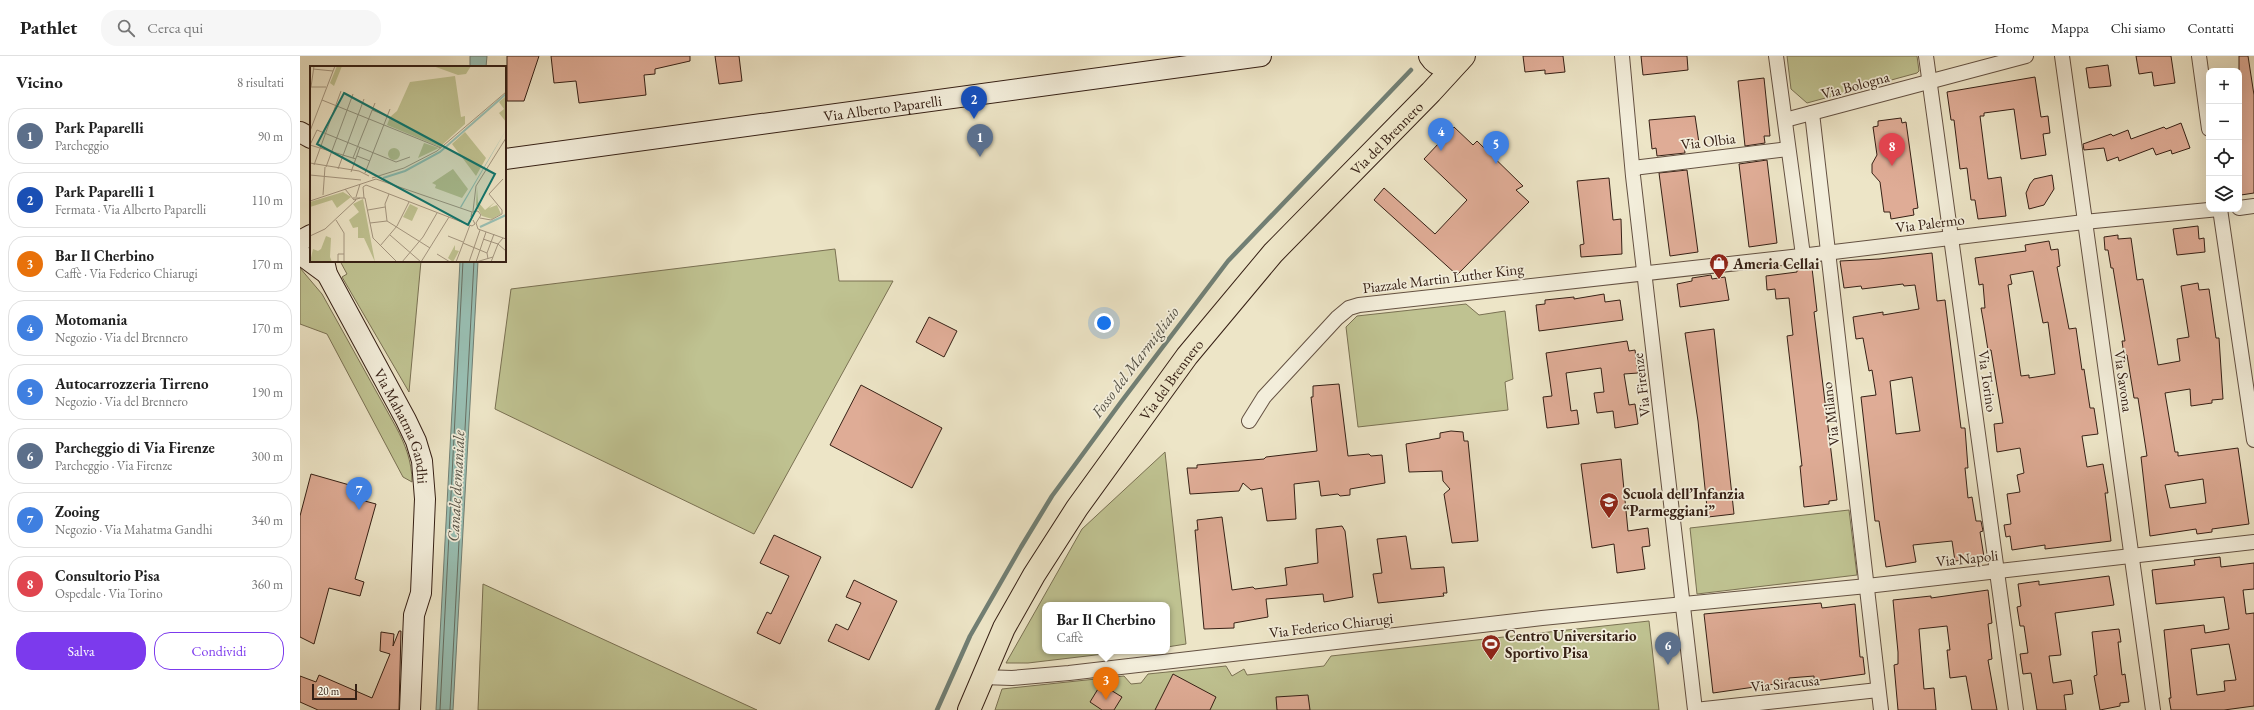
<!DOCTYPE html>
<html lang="it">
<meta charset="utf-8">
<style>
:root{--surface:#fff;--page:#f6f6f6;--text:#222;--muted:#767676;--line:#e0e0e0;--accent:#7c3aed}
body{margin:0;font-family:"EB Garamond",serif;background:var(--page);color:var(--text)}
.controls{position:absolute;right:12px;top:12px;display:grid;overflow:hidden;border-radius:8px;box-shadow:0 4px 16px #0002}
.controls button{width:36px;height:36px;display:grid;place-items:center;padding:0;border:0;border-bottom:1px solid var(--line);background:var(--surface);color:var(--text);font:20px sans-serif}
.scale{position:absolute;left:12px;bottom:10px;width:45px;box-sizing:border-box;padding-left:4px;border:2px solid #362015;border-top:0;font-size:11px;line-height:14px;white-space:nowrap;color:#362015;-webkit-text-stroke:3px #f3eedb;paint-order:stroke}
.you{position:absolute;left:804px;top:267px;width:14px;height:14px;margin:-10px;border:3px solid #fff;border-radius:50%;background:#1a73e8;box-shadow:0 0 0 6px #1a73e833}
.badge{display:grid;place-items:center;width:26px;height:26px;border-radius:50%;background:var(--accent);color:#fff;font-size:13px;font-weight:700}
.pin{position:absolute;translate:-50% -33px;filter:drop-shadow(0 1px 2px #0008)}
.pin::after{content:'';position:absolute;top:21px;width:14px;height:12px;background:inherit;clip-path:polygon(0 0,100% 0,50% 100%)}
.popup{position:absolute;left:742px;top:546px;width:128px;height:52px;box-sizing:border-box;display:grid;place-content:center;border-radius:8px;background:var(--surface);filter:drop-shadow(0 1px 3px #0005);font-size:13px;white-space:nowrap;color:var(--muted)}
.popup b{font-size:15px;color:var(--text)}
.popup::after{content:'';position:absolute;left:50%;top:100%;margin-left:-8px;border:8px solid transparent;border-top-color:var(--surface)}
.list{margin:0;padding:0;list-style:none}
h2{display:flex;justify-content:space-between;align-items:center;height:52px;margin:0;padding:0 16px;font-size:17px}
h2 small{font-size:13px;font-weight:400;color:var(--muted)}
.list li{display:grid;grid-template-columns:26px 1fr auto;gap:12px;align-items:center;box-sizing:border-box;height:56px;margin:0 8px 8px;padding:0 8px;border:1px solid var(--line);border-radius:16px}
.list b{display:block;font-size:15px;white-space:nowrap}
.list p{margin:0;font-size:13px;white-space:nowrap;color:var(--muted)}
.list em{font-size:13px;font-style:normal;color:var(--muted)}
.actions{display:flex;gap:8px;padding:12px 16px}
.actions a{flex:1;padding:9px 0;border:1px solid var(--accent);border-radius:16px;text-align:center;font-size:14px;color:var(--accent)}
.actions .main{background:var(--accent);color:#fff}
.icon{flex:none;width:22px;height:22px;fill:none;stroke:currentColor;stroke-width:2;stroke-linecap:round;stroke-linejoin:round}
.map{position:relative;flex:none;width:1954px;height:654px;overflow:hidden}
header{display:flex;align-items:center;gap:24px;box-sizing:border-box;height:56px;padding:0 20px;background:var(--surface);border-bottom:1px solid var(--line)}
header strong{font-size:19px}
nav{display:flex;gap:22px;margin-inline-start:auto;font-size:14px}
.search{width:280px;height:36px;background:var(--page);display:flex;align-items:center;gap:10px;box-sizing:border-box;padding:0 14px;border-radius:16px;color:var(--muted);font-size:15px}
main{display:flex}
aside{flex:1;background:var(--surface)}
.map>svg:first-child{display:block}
.green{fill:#bfc291;stroke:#7a7153}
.water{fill:#99bfb3;stroke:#717f74}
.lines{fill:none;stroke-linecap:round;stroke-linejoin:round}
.shore{stroke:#687064;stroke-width:1}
.stream{stroke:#717f74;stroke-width:4.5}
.building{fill:#dfac96;stroke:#362015;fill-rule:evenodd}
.street-casing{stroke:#645142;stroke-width:16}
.secondary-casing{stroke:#362015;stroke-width:22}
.primary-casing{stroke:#362015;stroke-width:24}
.street{stroke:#f3eedb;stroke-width:14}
.secondary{stroke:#f3eedb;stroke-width:20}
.primary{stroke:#ede5c7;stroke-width:22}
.labels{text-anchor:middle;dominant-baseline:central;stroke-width:3.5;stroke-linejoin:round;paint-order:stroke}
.street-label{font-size:15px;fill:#362015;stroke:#f3eedb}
.poi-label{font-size:15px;font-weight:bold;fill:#362015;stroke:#f3eedb;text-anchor:start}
.water-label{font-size:16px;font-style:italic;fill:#545044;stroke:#f3eedb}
.inset-river{fill:none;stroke:#99bfb3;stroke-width:2}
.inset-road{fill:none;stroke:#a49680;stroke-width:1}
.view{fill:#0f766e;fill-opacity:0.15;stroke:#0f766e;stroke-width:2}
.inset-edge{fill:none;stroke:#362015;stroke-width:2}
</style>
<header>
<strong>Pathlet</strong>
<div class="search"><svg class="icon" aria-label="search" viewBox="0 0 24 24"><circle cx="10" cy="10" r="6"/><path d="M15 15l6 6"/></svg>Cerca qui</div>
<nav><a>Home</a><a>Mappa</a><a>Chi siamo</a><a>Contatti</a></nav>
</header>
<main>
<aside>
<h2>Vicino<small>8 risultati</small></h2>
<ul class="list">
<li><span class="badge" style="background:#5c6f8a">1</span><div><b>Park Paparelli</b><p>Parcheggio</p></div><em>90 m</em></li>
<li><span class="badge" style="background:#1a4fb4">2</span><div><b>Park Paparelli 1</b><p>Fermata · Via Alberto Paparelli</p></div><em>110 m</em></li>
<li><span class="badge" style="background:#e8710a">3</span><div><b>Bar Il Cherbino</b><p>Caffè · Via Federico Chiarugi</p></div><em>170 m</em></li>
<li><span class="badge" style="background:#3f7fe0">4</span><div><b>Motomania</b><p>Negozio · Via del Brennero</p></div><em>170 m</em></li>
<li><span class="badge" style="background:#3f7fe0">5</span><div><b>Autocarrozzeria Tirreno</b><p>Negozio · Via del Brennero</p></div><em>190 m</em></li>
<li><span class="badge" style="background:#5c6f8a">6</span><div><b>Parcheggio di Via Firenze</b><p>Parcheggio · Via Firenze</p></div><em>300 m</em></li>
<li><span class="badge" style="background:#3f7fe0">7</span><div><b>Zooing</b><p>Negozio · Via Mahatma Gandhi</p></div><em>340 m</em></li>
<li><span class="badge" style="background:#e0444e">8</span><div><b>Consultorio Pisa</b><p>Ospedale · Via Torino</p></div><em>360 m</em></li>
</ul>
<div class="actions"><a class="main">Salva</a><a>Condividi</a></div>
</aside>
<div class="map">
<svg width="1954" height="654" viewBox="0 0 1954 654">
<rect width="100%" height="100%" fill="#ede5c7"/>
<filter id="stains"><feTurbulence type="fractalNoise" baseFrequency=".005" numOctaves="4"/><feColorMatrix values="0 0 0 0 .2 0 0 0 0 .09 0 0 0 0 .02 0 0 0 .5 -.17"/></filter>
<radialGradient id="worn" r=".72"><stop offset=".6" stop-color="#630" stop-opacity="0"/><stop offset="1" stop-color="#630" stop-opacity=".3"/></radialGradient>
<!-- green -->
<g class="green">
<path d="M1487,0H1617L1619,15L1617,17L1507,47L1491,33Z"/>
<path d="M535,193L539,225H593L454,478L195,353L211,233Z"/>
<path d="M40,205H121L109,336L42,221L47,218Z"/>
<path d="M0,212L22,238L96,371C105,388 112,405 112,426L103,421L27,278L0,268Z"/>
<path d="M1166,248L1179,259L1205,255L1213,323L1205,326L1208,354L1058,371L1046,271L1057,260Z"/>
<path d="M865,396L886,588L867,591V549H745V595H829L728,607H706L782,473Z"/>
<path d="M1549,454L1557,519L1397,538L1390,472Z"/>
<path d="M183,528L457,654H178Z"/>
<path d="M1349,565L1359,654H695L702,633L824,620L831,628L841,627L848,618L926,610L932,620L944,613L947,619L1024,610L1031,600Z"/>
</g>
<!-- water -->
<g class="water">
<path d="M170,0H187L186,11H170Z"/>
<path d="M160,205H178L153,654H136Z"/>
</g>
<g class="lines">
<!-- shore -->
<g class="shore">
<path d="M140,654L163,205"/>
<path d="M150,654L174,205"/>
</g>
<!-- stream -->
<path class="stream" d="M637,654L670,580L721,491L752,440L821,346L928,205L1111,14"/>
</g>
<!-- building -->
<g class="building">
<path d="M207,0H239L224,45H207Z"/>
<path d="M251,0H390V5L355,13V18L344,19L346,39L279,47L276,25L254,27Z"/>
<path d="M415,0H439L442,25L419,28Z"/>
<path d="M1223,0H1263L1265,16L1245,18V14L1225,16Z"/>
<path d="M1341,0H1387L1388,14L1343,19Z"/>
<path d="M1836,0H1871L1875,27L1854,30L1852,16L1839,18Z"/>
<path d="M1939,0H1948L1954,39V137L1941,139L1939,124Z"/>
<path d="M1808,9L1811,30L1789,32L1786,12Z"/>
<path d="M1735,21L1741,61L1748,60L1750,77L1743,78L1746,99L1721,103L1714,53L1684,57V60H1680L1688,123L1701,121L1706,160L1678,163L1675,144H1671L1667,112L1660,113L1654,64H1651L1647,36Z"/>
<path d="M1464,22L1470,80H1464L1465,87L1445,90L1438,25Z"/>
<path d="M1395,60L1399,87L1384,89L1385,97L1357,100L1356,92L1352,93L1349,64Z"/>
<path d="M1601,62L1602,67L1606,66L1618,152L1613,153L1614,159L1591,163L1590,156H1584L1580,126L1572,117V108L1577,99L1573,71L1578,70V65Z"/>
<path d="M1881,67L1890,92L1872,98L1871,94L1856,99L1853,92L1819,105L1818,101L1807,105L1804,92L1784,94L1783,88L1811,78L1813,80L1828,74L1831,83L1864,71L1866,73Z"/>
<path d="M1154,71L1173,89L1177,85L1223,130L1216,134L1229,146L1157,219L1074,144L1084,132L1135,178L1167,144L1124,103Z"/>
<path d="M1467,104L1477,187L1449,191L1439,108Z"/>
<path d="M1387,114L1398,196L1370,200L1359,117Z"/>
<path d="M1752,119L1754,133L1744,149L1729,153L1726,137L1730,128L1734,123Z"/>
<path d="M1309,122L1313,164L1321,163L1322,198L1281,201L1280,189L1284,188L1277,125Z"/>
<path d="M1898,170L1899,183L1904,182L1905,196L1877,199L1873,173Z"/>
<path d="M1818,179V183L1831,182L1837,224L1843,223L1858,309L1880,305L1877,283L1889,281L1881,230L1898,227L1899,234L1909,233L1916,282H1919L1923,343L1912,344V347L1891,350L1890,333L1865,337L1875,396H1878V400L1938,392L1949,468L1912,473V476L1897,478L1896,473L1850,480L1841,401L1847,400L1838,342H1834L1827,299H1824L1822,285H1825L1813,212H1811L1808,194H1805L1804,181ZM1903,423L1906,447L1870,452L1865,429Z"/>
<path d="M1749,185L1751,194L1758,193L1760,210L1757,211L1769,273L1776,272L1782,314L1784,313L1790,352H1794L1798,378L1782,380L1787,411L1803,408L1808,437H1805L1811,485L1745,493V489L1712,494L1710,480L1706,481L1704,469L1711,468L1707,438L1720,436L1717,419L1724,417L1720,392L1697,396L1694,368L1703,367L1691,294H1688L1684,269L1681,252H1685L1683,228L1679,229L1675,202L1726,195L1725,189ZM1733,215L1743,267L1748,266L1755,318L1729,322V319L1721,320L1708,229L1712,228L1710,219Z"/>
<path d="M1632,197L1637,245L1645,244L1661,372H1665L1668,412H1665L1668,442L1672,441L1676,465H1681L1683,475L1680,476L1684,501L1655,505L1652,485L1613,489L1616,506L1586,511L1579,465H1575L1561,341L1576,339L1572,314L1569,315L1563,282L1556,283L1553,261L1583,256V259L1619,253L1615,229L1604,230L1603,228L1562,233L1561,230L1544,232L1540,205L1579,203ZM1612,321L1620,375L1596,378L1590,325Z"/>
<path d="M1512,212L1517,255L1514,256L1537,444L1529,445V448L1504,451L1500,410H1502L1487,280L1493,279L1489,242L1476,243L1475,233L1467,234L1466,220L1497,216V213Z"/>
<path d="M1411,219L1412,223L1425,221L1429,244L1380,251L1377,228L1392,225V222Z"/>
<path d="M1304,238L1305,246L1320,244L1323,264L1239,275L1236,249L1245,248V244L1274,241V243Z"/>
<path d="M629,261L657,275L644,301L616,286Z"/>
<path d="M1414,273L1434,458L1408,461L1398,365L1385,277Z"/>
<path d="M1327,285L1329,295L1335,294L1338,317L1324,318L1329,349L1335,348L1338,368L1315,372L1313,355L1297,357L1294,337L1304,336L1301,312L1266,317L1271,355L1277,354L1279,368L1247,372L1243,341L1252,340L1246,297Z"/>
<path d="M1039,328L1048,400L1069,398L1071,400L1082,399L1085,427L1050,433V439L1040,440L1038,438L1021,440L1019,425L994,428L996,463L967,465L962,432L951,434L943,427L939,435L890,438L887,412H897V409L964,403L966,401L1017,395L1011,341H1013V330Z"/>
<path d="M561,329L642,372L612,432L530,389Z"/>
<path d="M1151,375L1163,376L1164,385H1168L1178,485L1152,487L1144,438L1150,433L1143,425L1142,415L1109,416L1106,388L1140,382V377Z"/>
<path d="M1321,403L1328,475L1348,472L1350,490L1342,491L1345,513L1317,517L1314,488L1292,492L1281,408Z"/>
<path d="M11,418L53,430L50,441L76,448L55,523L64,526L60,540L29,532L14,588L0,581V460Z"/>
<path d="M922,461L932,534L953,531L955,533L987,529L985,512L1018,507L1016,473L1042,470L1045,475L1053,541L1024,546L1023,538L966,543L968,561L934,567V572L904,573L895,474H898L897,464Z"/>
<path d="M474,479L521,501L480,588L457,577L467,556L471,558L489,520L460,507Z"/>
<path d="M1106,480L1111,513L1144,511L1147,537H1143L1144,540L1078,547L1073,518L1082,517L1077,483Z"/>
<path d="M1920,501L1921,511L1954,507V533L1943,534L1946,558L1954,557V650L1924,654H1871L1869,642H1871L1864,574L1904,569L1905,577L1929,573L1924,541L1856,548L1852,514L1895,509L1894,504ZM1929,588L1936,624L1924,625L1925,635L1897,639L1891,593Z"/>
<path d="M1809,520L1814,549L1755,557L1761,599L1749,600L1753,627L1771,624L1773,638L1764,639L1766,654H1737L1731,617L1723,618L1720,598L1728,597L1724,570H1720L1717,551L1721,550L1718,528L1739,525V529Z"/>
<path d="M554,524L597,545L569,604L528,585L536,568L548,574L561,547L546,541Z"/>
<path d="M1688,534L1692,567L1688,568L1692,603L1688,604L1697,654H1672L1666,620L1650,622L1647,594H1650L1647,570L1619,573L1624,633L1634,632L1636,654H1598L1594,609L1598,608V596L1593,544L1631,540V542Z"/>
<path d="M1521,547L1522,552L1555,548L1560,601H1563L1565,618L1514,625V620L1489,622V626L1413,637L1404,558Z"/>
<path d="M1819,573L1821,586H1818L1822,619L1825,618L1829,646L1820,647V650L1800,654L1794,620L1797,619L1792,576Z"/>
<path d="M99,575H101L99,654H18L0,646V620L16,626L19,619L72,642L90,598L80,595L81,576L94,578L93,590Z"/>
<path d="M873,618L916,641L910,654H855Z"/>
<path d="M801,628L822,641L814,654H802L790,646Z"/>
<path d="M1008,639L1010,654H977L976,641Z"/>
</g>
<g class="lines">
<!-- street casing -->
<g class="street-casing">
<g id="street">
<path d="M1322,0L1333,120L1395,654"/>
<path d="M1476,0L1503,199"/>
<path d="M1626,0L1716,654"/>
<path d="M1762,0L1853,654"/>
<path d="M1899,0L1909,73"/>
<path d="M1512,57L1581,654"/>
<path d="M1485,64L1726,0"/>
<path d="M1333,112L1488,93"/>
<path d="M1939,152L1954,150"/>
<path d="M1920,153L1954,384"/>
<path d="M949,365L964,341L1037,262L1049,252L1059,249L1492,201L1784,166L1919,153"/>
<path d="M682,621L712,622L769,617L1242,562L1567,530L1954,486"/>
<path d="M1395,654L1578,634"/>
</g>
</g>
<!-- secondary casing -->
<g class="secondary-casing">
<g id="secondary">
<path d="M0,76L11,82"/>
<path id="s1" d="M205,103L961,0"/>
<path d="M0,185L11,179"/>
<path d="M0,198L27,218"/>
<path id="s2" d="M24,205L27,218L106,364L116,385L122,405L125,443L121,537L114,559L110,654"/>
</g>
</g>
<!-- primary casing -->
<g class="primary-casing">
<g id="primary">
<path d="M1130,0C1137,11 1148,12 1159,5"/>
<path id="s3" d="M669,654L704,572L734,519L777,452L887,300L973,197L1131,36L1164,0"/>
</g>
</g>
<!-- street -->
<use href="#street" class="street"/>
<!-- secondary -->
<use href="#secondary" class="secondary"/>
<!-- primary -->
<use href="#primary" class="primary"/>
</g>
<!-- icons -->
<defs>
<g id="shop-pin" transform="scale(1)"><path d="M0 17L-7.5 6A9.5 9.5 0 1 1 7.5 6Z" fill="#8f2418" stroke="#f3eedb"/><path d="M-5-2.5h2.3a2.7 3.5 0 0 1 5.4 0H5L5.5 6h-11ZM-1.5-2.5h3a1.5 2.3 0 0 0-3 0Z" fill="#fff"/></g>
<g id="school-pin" transform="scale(1)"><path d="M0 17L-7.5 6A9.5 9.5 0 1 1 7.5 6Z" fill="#8f2418" stroke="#f3eedb"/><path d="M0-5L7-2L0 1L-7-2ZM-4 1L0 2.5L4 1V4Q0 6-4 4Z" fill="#fff"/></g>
<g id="stadium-pin" transform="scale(1)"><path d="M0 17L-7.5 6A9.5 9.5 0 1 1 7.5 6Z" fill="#8f2418" stroke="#f3eedb"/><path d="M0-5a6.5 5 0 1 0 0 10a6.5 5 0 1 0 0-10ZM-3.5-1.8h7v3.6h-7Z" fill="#fff"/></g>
</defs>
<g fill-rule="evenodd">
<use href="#shop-pin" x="1419" y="207"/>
<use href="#school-pin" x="1309" y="446"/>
<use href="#stadium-pin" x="1191" y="588"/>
</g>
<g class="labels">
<!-- street labels -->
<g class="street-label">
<text transform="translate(1555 29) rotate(-15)">Via Bologna</text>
<text stroke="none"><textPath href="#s1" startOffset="381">Via Alberto Paparelli</textPath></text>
<text stroke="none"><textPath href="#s3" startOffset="713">Via del Brennero</textPath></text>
<text transform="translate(1408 85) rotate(-7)">Via Olbia</text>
<text transform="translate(1630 167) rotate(-7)">Via Palermo</text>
<text transform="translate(1143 222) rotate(-7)">Piazzale Martin Luther King</text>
<text stroke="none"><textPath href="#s3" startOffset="389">Via del Brennero</textPath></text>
<text transform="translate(1688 325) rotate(82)">Via Torino</text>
<text transform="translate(1824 325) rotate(82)">Via Savona</text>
<text transform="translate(1341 329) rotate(-97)">Via Firenze</text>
<text transform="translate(1530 358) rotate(-97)">Via Milano</text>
<text stroke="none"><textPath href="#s2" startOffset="184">Via Mahatma Gandhi</textPath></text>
<text transform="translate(1667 502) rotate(-6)">Via Napoli</text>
<text transform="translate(1031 569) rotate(-7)">Via Federico Chiarugi</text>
<text transform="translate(1485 627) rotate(-6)">Via Siracusa</text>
</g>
<!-- poi labels -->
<g class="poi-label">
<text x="1433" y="207">Ameria Cellai</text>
<text x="1323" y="437">Scuola dell’Infanzia<tspan x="1323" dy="17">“Parmeggiani”</tspan></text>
<text x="1205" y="579">Centro Universitario<tspan x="1205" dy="17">Sportivo Pisa</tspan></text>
</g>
<!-- water labels -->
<g class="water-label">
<text transform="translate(835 306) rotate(-53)">Fosso del Marmigliaio</text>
<text transform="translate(156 430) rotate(-87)">Canale demaniale</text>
</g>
</g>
<!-- overview -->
<g transform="translate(10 10)">
<rect width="196" height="196" fill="#ede5c7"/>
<path d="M27,0H32L24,20L20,17ZM123,0H161L156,8L148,9ZM145,10L151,51L155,50V58L130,81L77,59L80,51L87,45L100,16ZM196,30V56L189,47L194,43L189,36ZM155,66L176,92L166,110L142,78ZM114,77L129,82L108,92ZM78 88a6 6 0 1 1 12 0a6 6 0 1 1-12 0ZM143,103L158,123L152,132L125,122L126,119L122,117ZM167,121L168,136L175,144L185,136L179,142L187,139L191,148L182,153L172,150L166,139ZM33,126L41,131L27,142L22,134L0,141V136ZM53,133L65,196L54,172H48V161L43,162L39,154L49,146L43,138ZM100,138L108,142L102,155L93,151ZM16,170L21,172L20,191L22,196H0L3,183L8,185L11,183ZM145,179V184L149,185L143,196L138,192Z" fill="#bfc291"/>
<path d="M196,64L151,142L150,141Z" fill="#99bfb3"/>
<path class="inset-river" d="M73,112L95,105L130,86L196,28M170,161L196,149"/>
<path class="inset-road" d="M3,3L23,5M0,21H16M1,21L4,0M12,34L131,82M62,44L77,50M0,65L25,0M0,79L7,64L86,96L100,91M0,79L46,93M47,90L60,95M43,92L65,37M0,97L49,105L59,110M4,99L31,25M16,101L43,28M28,103L54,33M41,106L50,81M55,107L80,43M0,109L51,114M62,112L94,102L127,85L196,26M35,123L44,134L50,132M79,128L75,138L77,155L120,182M13,129L15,101M46,131L50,118M43,132H55L63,172L87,196M54,132L53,121L56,119L162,160L165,158L163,154M0,135L66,113L162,146M58,144L75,141M163,145L166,120L196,72M161,151L162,146L168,145L171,149L166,157L168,163L196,173M170,152L181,154L192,148V144L179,128L193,113M26,154L34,167V196M60,157L77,155M80,169L111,196M0,170L15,163L46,134M138,170L153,176M173,173L188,178L196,185M153,177L177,187M70,180L87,160L99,136M127,188L140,196M178,193L177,187L184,168M28,196V188H34M92,196L113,171L127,147M111,196L139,151M146,196L160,159M159,196L170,164M166,196L176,166M166,196L183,191M181,196L188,178L193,172"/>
<path class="view" d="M34,27L185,108L158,159L7,78Z"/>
<rect width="196" height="196" class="inset-edge"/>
</g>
<rect width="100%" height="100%" filter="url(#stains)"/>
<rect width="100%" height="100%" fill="url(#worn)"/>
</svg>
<div class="controls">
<button>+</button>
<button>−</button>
<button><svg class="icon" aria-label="locate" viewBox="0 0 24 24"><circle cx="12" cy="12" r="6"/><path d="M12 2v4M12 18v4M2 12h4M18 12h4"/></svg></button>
<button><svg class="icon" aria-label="layers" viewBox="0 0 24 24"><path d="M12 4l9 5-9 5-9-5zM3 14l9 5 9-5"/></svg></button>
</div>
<div class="scale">20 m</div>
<div class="you"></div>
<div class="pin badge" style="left:680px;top:101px;background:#5c6f8a">1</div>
<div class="pin badge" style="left:674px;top:63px;background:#1a4fb4">2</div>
<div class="pin badge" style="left:806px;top:644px;background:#e8710a">3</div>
<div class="popup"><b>Bar Il Cherbino</b>Caffè</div>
<div class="pin badge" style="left:1141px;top:95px;background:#3f7fe0">4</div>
<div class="pin badge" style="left:1196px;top:108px;background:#3f7fe0">5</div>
<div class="pin badge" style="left:1368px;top:609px;background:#5c6f8a">6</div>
<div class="pin badge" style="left:59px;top:454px;background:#3f7fe0">7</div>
<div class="pin badge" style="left:1592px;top:110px;background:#e0444e">8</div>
</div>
</main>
